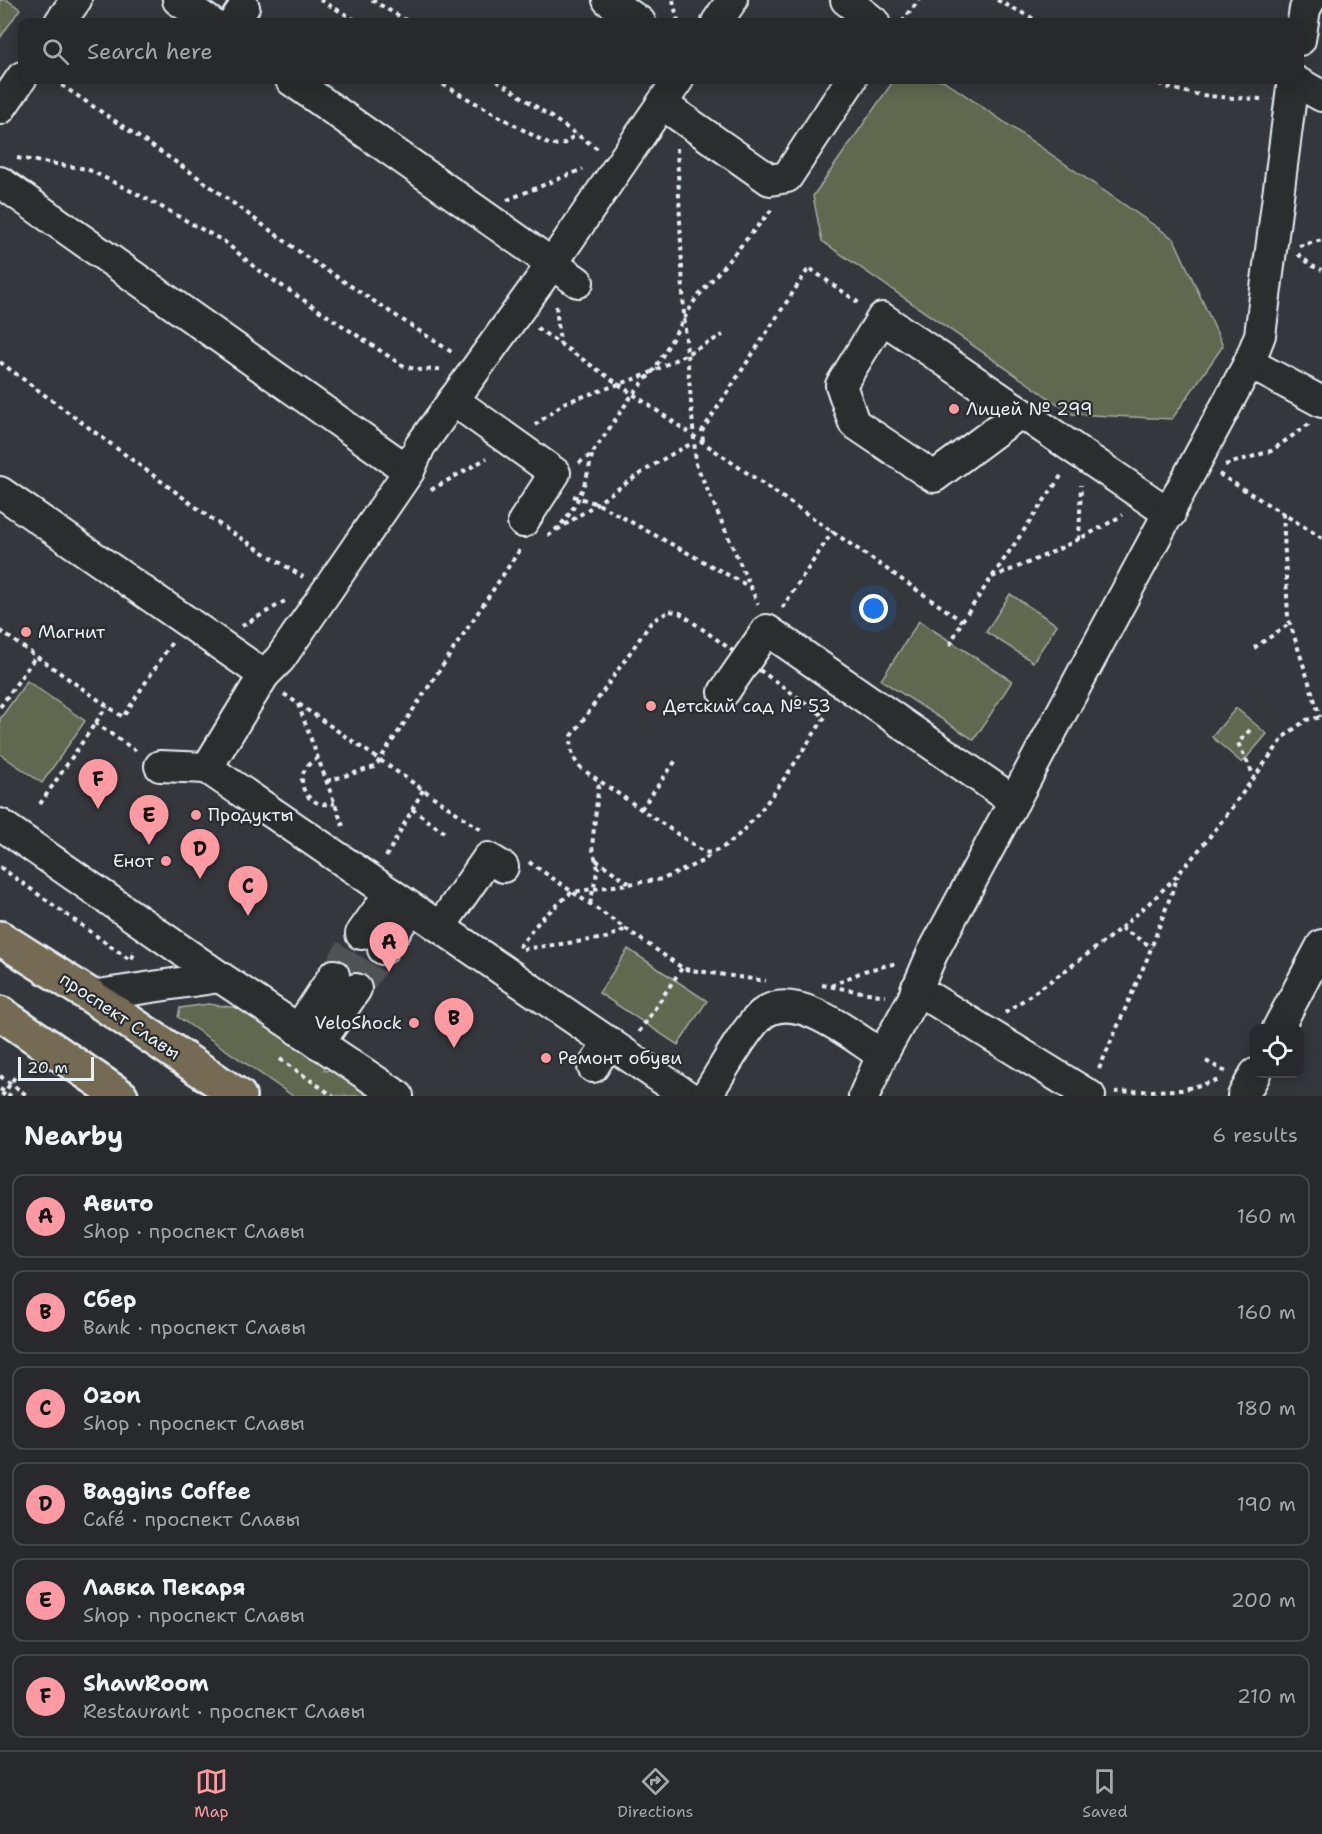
<!DOCTYPE html>
<meta charset="utf-8">
<style>
:root{--surface:#27292c;--page:#333538;--text:#f1f3f6;--muted:#a4a6a9;--line:#434548;--accent:#ff9aa2}
body{margin:0;font-family:"Shantell Sans",sans-serif;background:var(--page);color:var(--text)}
.controls{position:absolute;right:18px;bottom:18px;display:grid;overflow:hidden;border-radius:12px;box-shadow:0 3px 15px #0003}
.controls button{width:54px;height:54px;display:grid;place-items:center;padding:0;border:0;border-bottom:2px solid var(--line);background:var(--surface);color:var(--text);font:30px sans-serif}
.scale{position:absolute;left:18px;bottom:15px;width:76px;box-sizing:border-box;padding-left:6px;border:3px solid #e8f1f8;border-top:0;font-size:16px;line-height:21px;white-space:nowrap;color:#e8f1f8;-webkit-text-stroke:4px #2a2d2e;paint-order:stroke}
.you{position:absolute;left:874px;top:609px;width:21px;height:21px;margin:-15px;border:4px solid #fff;border-radius:50%;background:#1a73e8;box-shadow:0 0 0 9px #1a73e833}
.badge{display:grid;place-items:center;width:39px;height:39px;border-radius:50%;background:var(--accent);color:#111;font-size:20px;font-weight:700}
.pin{position:absolute;translate:-50% -50px;filter:drop-shadow(0 2px 3px #0008)}
.pin::after{content:'';position:absolute;top:32px;width:21px;height:18px;background:inherit;clip-path:polygon(0 0,100% 0,50% 100%)}
.list{margin:0;padding:0;list-style:none}
h2{display:flex;justify-content:space-between;align-items:center;height:78px;margin:0;padding:0 24px;font-size:26px}
h2 small{font-size:20px;font-weight:400;color:var(--muted)}
.list li{display:grid;grid-template-columns:39px 1fr auto;gap:18px;align-items:center;box-sizing:border-box;height:84px;margin:0 12px 12px;padding:0 12px;border:2px solid var(--line);border-radius:12px}
.list b{display:block;font-size:22px;white-space:nowrap}
.list p{margin:0;font-size:20px;white-space:nowrap;color:var(--muted)}
.list em{font-size:20px;font-style:normal;color:var(--muted)}
.icon{flex:none;width:33px;height:33px;fill:none;stroke:currentColor;stroke-width:2;stroke-linecap:round;stroke-linejoin:round}
.map{position:relative;flex:none;width:1322px;height:1096px;overflow:hidden}
.search{position:absolute;background:var(--surface);box-shadow:0 3px 15px #0003;left:18px;right:18px;top:18px;height:66px;display:flex;align-items:center;gap:15px;box-sizing:border-box;padding:0 21px;border-radius:12px;color:var(--muted);font-size:22px}
.sheet{height:654px;background:var(--surface)}
nav{display:flex;justify-content:space-around;align-items:center;box-sizing:border-box;height:84px;border-top:2px solid var(--line);background:var(--surface);font-size:16px;color:var(--muted)}
nav a{display:grid;justify-items:center;gap:3px}
nav .on{color:var(--accent)}
.map>svg:first-child{display:block}
.green{fill:#60684f;stroke:#a4aca4;stroke-width:1.5}
.lines{fill:none;stroke-linecap:round;stroke-linejoin:round}
.minor-tunnel{stroke:#4f5357;stroke-width:30;stroke-dasharray:30 15;stroke-linecap:butt}
.minor-casing{stroke:#e8f1f8;stroke-width:34}
.major-casing{stroke:#e8f1f8;stroke-width:38}
.path{stroke:#e8f1f8;stroke-width:4;stroke-dasharray:4.5 4.5;stroke-linecap:butt}
.minor{stroke:#2a2d2e;stroke-width:30}
.major{stroke:#746b52;stroke-width:33}
.path-bridge{stroke:#e8f1f8;stroke-width:4;stroke-dasharray:4.5 4.5;stroke-linecap:butt}
.poi-dot{fill:#ff9aa2;stroke:#2a2d2e;stroke-width:2}
.labels{text-anchor:middle;dominant-baseline:central;stroke-width:4.5;stroke-linejoin:round;paint-order:stroke}
.poi-label{font-size:18px;fill:#e8f1f8;stroke:#2a2d2e;text-anchor:start}
.street-label{font-size:18px;fill:#e8f1f8;stroke:#2a2d2e}
</style>
<div class="map">
<svg width="1322" height="1096" viewBox="0 0 1322 1096">
<rect width="100%" height="100%" fill="#34373b"/>
<filter id="ink" filterUnits="userSpaceOnUse"><feTurbulence type="fractalNoise" baseFrequency=".0167" numOctaves="2"/><feDisplacementMap in="SourceGraphic" scale="12" xChannelSelector="R" yChannelSelector="G"/><feConvolveMatrix kernelMatrix="1 2 1 2 8 2 1 2 1" color-interpolation-filters="sRGB"/></filter>
<g filter="url(#ink)">
<!-- green -->
<g class="green">
<path d="M0,0H7L20,9L0,38Z"/>
<path d="M894,80H943L1174,239L1223,346L1172,419L1072,414L822,241L813,196Z"/>
<path d="M1010,594L1057,625L1033,662L986,632Z"/>
<path d="M919,621L1012,681L974,740L881,680Z"/>
<path d="M27,681L85,721L42,783L0,754V719Z"/>
<path d="M1236,708L1267,734L1242,763L1212,737Z"/>
<path d="M628,949L707,1001L678,1045L599,993Z"/>
<path d="M208,1004L238,1008L326,1066L324,1070L327,1071L329,1069L370,1096H293L178,1017L180,1008Z"/>
</g>
<g class="lines">
<!-- minor-tunnel -->
<g class="minor-tunnel">
<path d="M334,975L361,934"/>
<path d="M356,989L383,949"/>
</g>
<!-- minor casing -->
<g class="minor-casing">
<g id="minor">
<path d="M178,0L210,22"/>
<path d="M608,0L640,22"/>
<path d="M846,0L874,22"/>
<path d="M60,22L76,0"/>
<path d="M234,22L244,7"/>
<path d="M717,22L732,0"/>
<path d="M1300,40L1305,9L1310,0"/>
<path d="M291,80L578,282"/>
<path d="M1293,80L1322,96"/>
<path d="M662,104L770,180L787,177L851,80"/>
<path d="M0,109L22,77"/>
<path d="M0,182L409,471"/>
<path d="M1249,363L1322,402"/>
<path d="M453,400L555,473L523,522"/>
<path d="M1020,413L934,477L854,423L841,385L882,318L1170,514"/>
<path d="M0,492L264,675L207,768L160,766"/>
<path d="M264,675L280,659L409,471L420,446L552,264L678,80"/>
<path d="M724,692L767,630L1014,801"/>
<path d="M207,768L687,1096"/>
<path d="M0,824L220,977"/>
<path d="M440,927L488,858L503,867"/>
<path d="M361,934L390,893"/>
<path d="M383,949L411,908"/>
<path d="M916,989L1090,1096"/>
<path d="M91,996L220,977L398,1096"/>
<path d="M1278,1028L1322,945"/>
<path d="M298,1030L334,975"/>
<path d="M319,1044L356,989"/>
<path d="M593,1067L609,1042"/>
<path d="M706,1096C721,1073 740,1037 758,1018C790,983 853,1037 882,1055"/>
<path d="M864,1096L882,1055L912,1001L932,954L1249,363L1260,335L1293,80"/>
<path d="M1243,1096L1255,1074"/>
</g>
</g>
<!-- major casing -->
<g class="major-casing">
<g id="major">
<path d="M0,938L91,996L239,1096"/>
<path d="M0,1013L121,1096"/>
</g>
</g>
<!-- path -->
<g class="path">
<path d="M320,0L359,22"/>
<path d="M372,0L409,22"/>
<path d="M673,0L678,22"/>
<path d="M997,0L1040,22"/>
<path d="M902,22L919,0"/>
<path d="M54,80L192,173L308,258L453,353"/>
<path d="M435,80L550,145L563,144L577,134"/>
<path d="M497,80L598,149"/>
<path d="M1151,80C1184,97 1227,98 1264,99"/>
<path d="M677,148L684,316L696,464L758,604"/>
<path d="M17,158L87,169L147,199L225,242L258,270L402,365L417,370L442,369"/>
<path d="M507,200L583,169"/>
<path d="M1299,246L1322,240"/>
<path d="M1298,254L1312,266L1322,270"/>
<path d="M556,306L560,343"/>
<path d="M537,328L962,621"/>
<path d="M0,362L223,527L303,577"/>
<path d="M535,425L564,403L646,375L723,335"/>
<path d="M703,441L702,431L809,268L859,303"/>
<path d="M579,463L592,454L632,395L654,370L695,300L773,208"/>
<path d="M1225,465L1271,451L1309,424"/>
<path d="M1219,474L1322,538"/>
<path d="M431,490L487,458"/>
<path d="M573,496L598,504L750,587"/>
<path d="M1283,513L1288,617L1320,717"/>
<path d="M557,530C603,501 644,467 693,443"/>
<path d="M548,536C574,517 586,486 592,455"/>
<path d="M1079,540L1081,485"/>
<path d="M992,577C1038,560 1080,540 1123,515"/>
<path d="M782,608L833,531"/>
<path d="M670,611L680,613L825,717C806,744 739,860 704,852L582,769C572,759 570,749 572,736L652,621Z"/>
<path d="M242,626L285,601"/>
<path d="M0,631L123,717L172,642"/>
<path d="M950,645L962,621L1063,473"/>
<path d="M1254,648L1289,624"/>
<path d="M284,694L483,831"/>
<path d="M298,704L343,826"/>
<path d="M0,707L36,656"/>
<path d="M95,723L139,753"/>
<path d="M1250,730L1238,743L1254,776"/>
<path d="M318,758C288,772 304,812 335,803"/>
<path d="M327,781L375,767L521,548"/>
<path d="M40,804L107,706"/>
<path d="M412,809L444,832"/>
<path d="M641,809L677,759"/>
<path d="M386,857L423,790"/>
<path d="M596,860L629,883"/>
<path d="M529,862L684,969L766,981"/>
<path d="M0,867L130,960L135,953L133,951"/>
<path d="M590,904L598,868L592,847L599,781"/>
<path d="M1121,928L1152,947"/>
<path d="M519,947L541,919L572,892L663,879L705,860L710,854"/>
<path d="M523,949L606,938L626,929"/>
<path d="M822,985L885,996"/>
<path d="M831,986L864,971L897,963"/>
<path d="M1005,1013C1066,970 1128,929 1179,873C1218,830 1251,780 1286,735L1306,720L1322,717"/>
<path d="M639,1032L682,968"/>
<path d="M280,1059L333,1096"/>
<path d="M1206,1061L1226,1072"/>
<path d="M1099,1069L1147,959L1178,876"/>
<path d="M1115,1092L1181,1090L1220,1080"/>
<path d="M2,1096L17,1074"/>
</g>
<!-- minor -->
<use href="#minor" class="minor"/>
<!-- major -->
<use href="#major" class="major"/>
<!-- path-bridge -->
<g class="path-bridge">
<path d="M0,1076L28,1096"/>
<path d="M0,1089L11,1096"/>
</g>
</g>
</g>
<!-- markers -->
<g class="poi-dot">
<circle cx="954" cy="409" r="6"/>
<circle cx="26" cy="632" r="6"/>
<circle cx="651" cy="706" r="6"/>
<circle cx="196" cy="815" r="6"/>
<circle cx="166" cy="861" r="6"/>
<circle cx="414" cy="1023" r="6"/>
<circle cx="546" cy="1058" r="6"/>
</g>
<g class="labels">
<!-- poi labels -->
<g class="poi-label">
<text x="966" y="409">Лицей № 299</text>
<text x="38" y="632">Магнит</text>
<text x="663" y="706">Детский сад № 53</text>
<text x="208" y="815">Продукты</text>
<text x="154" y="861" text-anchor="end">Енот</text>
<text x="402" y="1023" text-anchor="end">VeloShock</text>
<text x="558" y="1058">Ремонт обуви</text>
</g>
<!-- street labels -->
<g class="street-label">
<text transform="translate(120 1016) rotate(34)">проспект Славы</text>
</g>
</g>
</svg>
<div class="controls">
<button><svg class="icon" aria-label="locate" viewBox="0 0 24 24"><circle cx="12" cy="12" r="6"/><path d="M12 2v4M12 18v4M2 12h4M18 12h4"/></svg></button>
</div>
<div class="scale">20 m</div>
<div class="you"></div>
<div class="pin badge" style="left:389px;top:972px">A</div>
<div class="pin badge" style="left:454px;top:1048px">B</div>
<div class="pin badge" style="left:248px;top:916px">C</div>
<div class="pin badge" style="left:200px;top:879px">D</div>
<div class="pin badge" style="left:149px;top:845px">E</div>
<div class="pin badge" style="left:98px;top:809px">F</div>
<div class="search"><svg class="icon" aria-label="search" viewBox="0 0 24 24"><circle cx="10" cy="10" r="6"/><path d="M15 15l6 6"/></svg>Search here</div>
</div>
<section class="sheet">
<h2>Nearby<small>6 results</small></h2>
<ul class="list">
<li><span class="badge">A</span><div><b>Авито</b><p>Shop · проспект Славы</p></div><em>160 m</em></li>
<li><span class="badge">B</span><div><b>Сбер</b><p>Bank · проспект Славы</p></div><em>160 m</em></li>
<li><span class="badge">C</span><div><b>Ozon</b><p>Shop · проспект Славы</p></div><em>180 m</em></li>
<li><span class="badge">D</span><div><b>Baggins Coffee</b><p>Café · проспект Славы</p></div><em>190 m</em></li>
<li><span class="badge">E</span><div><b>Лавка Пекаря</b><p>Shop · проспект Славы</p></div><em>200 m</em></li>
<li><span class="badge">F</span><div><b>ShawRoom</b><p>Restaurant · проспект Славы</p></div><em>210 m</em></li>
</ul>
</section>
<nav>
<a class="on"><svg class="icon" aria-label="map" viewBox="0 0 24 24"><path d="M3 6l6-2 6 2 6-2v14l-6 2-6-2-6 2zM9 4v14M15 6v14"/></svg>Map</a>
<a><svg class="icon" aria-label="directions" viewBox="0 0 24 24"><path d="M12 3l9 9-9 9-9-9zM9 14v-3h6M13 9l2 2-2 2"/></svg>Directions</a>
<a><svg class="icon" aria-label="saved" viewBox="0 0 24 24"><path d="M7 4h10v16l-5-4-5 4z"/></svg>Saved</a>
</nav>
